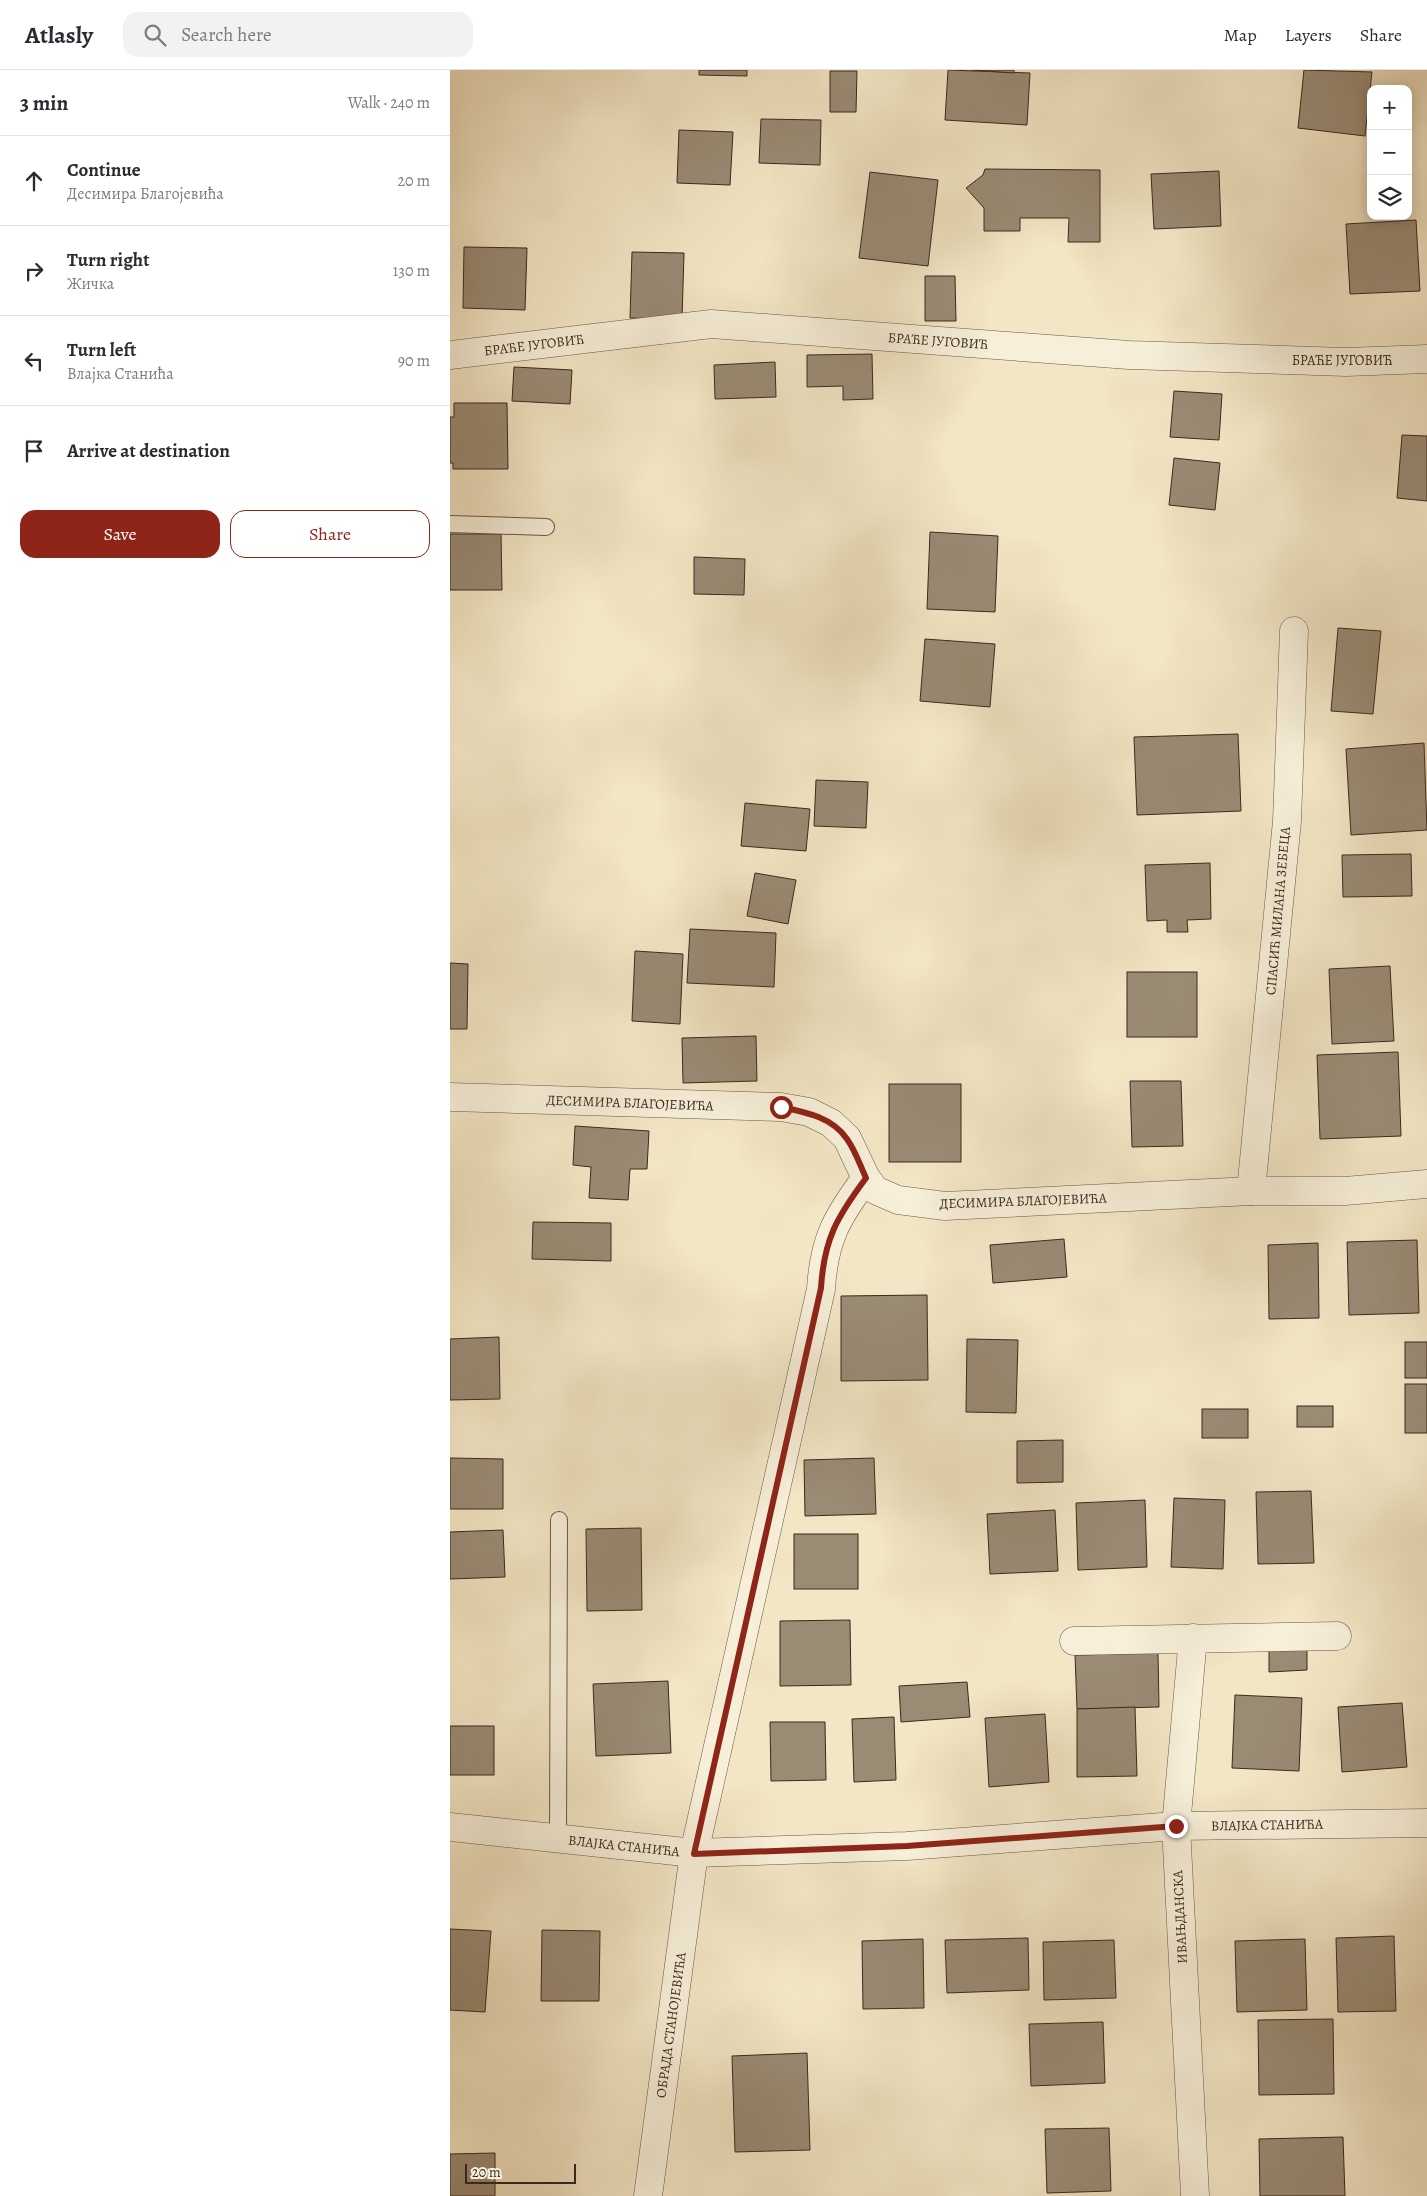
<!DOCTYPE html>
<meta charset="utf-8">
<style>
:root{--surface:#fff;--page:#f2f2f3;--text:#2b2b33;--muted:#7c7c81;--line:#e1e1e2;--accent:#8f2418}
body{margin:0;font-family:Alegreya,serif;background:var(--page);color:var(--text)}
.controls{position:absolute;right:15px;top:15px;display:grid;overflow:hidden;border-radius:10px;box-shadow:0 2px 12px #0003}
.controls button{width:45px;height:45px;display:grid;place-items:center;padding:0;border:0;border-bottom:1px solid var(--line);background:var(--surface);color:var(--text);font:25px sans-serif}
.scale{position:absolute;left:15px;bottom:12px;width:111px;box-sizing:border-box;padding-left:5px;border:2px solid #3a291f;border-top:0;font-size:14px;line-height:18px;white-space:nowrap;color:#3a291f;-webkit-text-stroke:4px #f7efd9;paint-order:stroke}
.stop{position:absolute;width:15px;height:15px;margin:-11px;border:4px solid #8f2418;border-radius:50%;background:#fff}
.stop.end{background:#8f2418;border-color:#fff;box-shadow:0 1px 5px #0008}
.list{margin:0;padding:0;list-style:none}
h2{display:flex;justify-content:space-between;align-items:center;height:65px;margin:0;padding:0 20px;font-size:21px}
h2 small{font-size:16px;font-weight:400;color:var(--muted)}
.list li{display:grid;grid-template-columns:32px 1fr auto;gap:15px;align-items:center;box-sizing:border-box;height:90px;padding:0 20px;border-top:1px solid var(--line)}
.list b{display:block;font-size:19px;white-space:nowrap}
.list p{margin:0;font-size:16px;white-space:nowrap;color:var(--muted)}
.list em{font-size:16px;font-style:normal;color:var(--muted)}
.actions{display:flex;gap:10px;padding:15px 20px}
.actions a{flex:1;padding:11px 0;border:1px solid var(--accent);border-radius:15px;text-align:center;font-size:18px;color:var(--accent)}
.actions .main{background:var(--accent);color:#fff}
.icon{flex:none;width:28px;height:28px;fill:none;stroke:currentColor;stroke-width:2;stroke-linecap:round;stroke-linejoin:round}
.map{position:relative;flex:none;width:977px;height:2126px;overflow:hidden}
header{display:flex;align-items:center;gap:30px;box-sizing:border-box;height:70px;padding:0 25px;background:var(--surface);border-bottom:1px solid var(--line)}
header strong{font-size:24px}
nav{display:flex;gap:28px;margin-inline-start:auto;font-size:18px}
.search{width:350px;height:45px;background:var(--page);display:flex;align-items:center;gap:12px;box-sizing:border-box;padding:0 18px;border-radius:15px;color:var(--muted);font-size:19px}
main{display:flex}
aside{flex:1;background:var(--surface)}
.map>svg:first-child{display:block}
.building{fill:#9a8b75;stroke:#3a291f}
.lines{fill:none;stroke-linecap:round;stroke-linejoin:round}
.lane-casing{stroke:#685848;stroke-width:18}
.street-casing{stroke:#685848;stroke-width:29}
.lane{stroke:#f7efd9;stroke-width:16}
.street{stroke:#f7efd9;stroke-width:28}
.route{stroke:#8f2418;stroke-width:6}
.labels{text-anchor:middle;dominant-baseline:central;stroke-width:4.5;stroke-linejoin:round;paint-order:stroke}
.street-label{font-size:14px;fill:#3a291f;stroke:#f7efd9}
</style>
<header>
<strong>Atlasly</strong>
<div class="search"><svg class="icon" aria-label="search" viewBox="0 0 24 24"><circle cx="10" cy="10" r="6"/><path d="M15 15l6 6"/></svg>Search here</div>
<nav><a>Map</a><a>Layers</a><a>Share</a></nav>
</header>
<main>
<aside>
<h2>3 min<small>Walk · 240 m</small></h2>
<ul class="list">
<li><svg class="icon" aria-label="ahead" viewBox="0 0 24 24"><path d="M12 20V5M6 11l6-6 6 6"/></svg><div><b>Continue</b><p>Десимира Благојевића</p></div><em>20 m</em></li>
<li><svg class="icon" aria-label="right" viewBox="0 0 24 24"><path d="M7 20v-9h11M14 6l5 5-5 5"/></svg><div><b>Turn right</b><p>Жичка</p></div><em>130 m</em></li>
<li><svg class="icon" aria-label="left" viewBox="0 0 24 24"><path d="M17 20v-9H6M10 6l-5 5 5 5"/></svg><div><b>Turn left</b><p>Влајка Станића</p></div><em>90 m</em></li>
<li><svg class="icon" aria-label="arrive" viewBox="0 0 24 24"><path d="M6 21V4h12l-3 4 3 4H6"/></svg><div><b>Arrive at destination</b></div></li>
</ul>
<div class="actions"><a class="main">Save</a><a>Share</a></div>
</aside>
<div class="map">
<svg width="977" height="2126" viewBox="0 0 977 2126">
<rect width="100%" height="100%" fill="#f3e6c5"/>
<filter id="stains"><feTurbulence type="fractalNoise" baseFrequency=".004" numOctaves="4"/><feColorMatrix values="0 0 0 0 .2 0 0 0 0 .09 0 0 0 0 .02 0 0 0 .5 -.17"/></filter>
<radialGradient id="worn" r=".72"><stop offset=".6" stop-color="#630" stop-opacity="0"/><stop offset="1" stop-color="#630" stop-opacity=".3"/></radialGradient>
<!-- building -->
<g class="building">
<path d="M249,0H297V6L249,5Z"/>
<path d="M498,0L580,3L577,55L495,50Z"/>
<path d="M522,0H564V3Z"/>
<path d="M854,0L922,2L915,66L848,58Z"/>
<path d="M380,1H407L406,42H380Z"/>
<path d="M311,49L371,50L370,95L309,93Z"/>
<path d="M229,60L283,62L280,115L227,113Z"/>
<path d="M535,99L650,100V172H618L619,148H570V161H534V138L516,118L533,105Z"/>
<path d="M769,101L771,156L704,159L701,104Z"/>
<path d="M420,102L488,110L478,196L409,188Z"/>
<path d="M966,150L970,221L900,224L896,154Z"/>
<path d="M14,177L77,178L75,240L13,238Z"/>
<path d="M182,182L234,183L232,250L180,248Z"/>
<path d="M475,206H505L506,251H475Z"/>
<path d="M422,284L423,329L393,330V316L357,317V285Z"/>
<path d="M325,292L326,327L265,329L264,295Z"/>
<path d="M64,297L122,300L120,334L62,331Z"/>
<path d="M724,321L772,324L769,370L720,367Z"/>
<path d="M4,333H57L58,399H3V393H0V347H4Z"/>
<path d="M952,365L977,366V431L947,428Z"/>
<path d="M724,388L770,393L765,440L719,435Z"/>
<path d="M480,462L548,466L545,542L477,539Z"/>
<path d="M0,464H51L52,520H0Z"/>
<path d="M244,487L295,489L294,525L244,524Z"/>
<path d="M888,558L931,561L923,644L881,641Z"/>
<path d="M475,569L545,574L540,637L470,631Z"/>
<path d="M788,664L791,741L687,745L684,667Z"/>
<path d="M974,673L977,760L901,765L896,679Z"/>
<path d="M366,710L418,712L416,758L364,756Z"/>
<path d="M295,733L360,739L356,781L291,776Z"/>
<path d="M961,784L962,826L893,827L892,785Z"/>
<path d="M760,793L761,849L737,850L738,862H717V850L697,851L695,795Z"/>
<path d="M305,803L346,810L338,854L297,846Z"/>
<path d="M240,859L326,863L324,917L237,913Z"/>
<path d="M185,881L233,884L230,954L182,951Z"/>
<path d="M0,893L18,894L17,959H0Z"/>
<path d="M940,896L944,971L882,974L879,899Z"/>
<rect x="677" y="902" width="70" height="65"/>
<path d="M306,966L307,1011L233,1013L232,968Z"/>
<path d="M948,982L951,1066L870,1069L867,985Z"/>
<path d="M680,1011H731L733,1076L682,1077Z"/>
<rect x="439" y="1014" width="72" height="78"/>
<path d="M125,1056L199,1061L197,1099H180L178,1130L139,1128L141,1097L123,1095Z"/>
<path d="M83,1152L161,1153V1191L82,1189Z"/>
<path d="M614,1169L617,1207L543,1213L540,1175Z"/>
<path d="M967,1170L969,1243L899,1245L897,1172Z"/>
<path d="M868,1173L869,1248L819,1249L818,1175Z"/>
<path d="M477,1225L478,1310L391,1311V1226Z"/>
<path d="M49,1267L50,1329L0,1330V1269Z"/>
<path d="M517,1269L568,1270L566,1343L516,1342Z"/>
<rect x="955" y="1272" width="22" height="36"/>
<rect x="955" y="1314" width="22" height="49"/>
<rect x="847" y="1336" width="36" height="21"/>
<rect x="752" y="1339" width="46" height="29"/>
<path d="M613,1370V1412L567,1413V1371Z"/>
<path d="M0,1388L53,1389V1439H0Z"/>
<path d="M424,1388L426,1444L355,1446L354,1390Z"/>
<path d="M861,1421L864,1493L808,1494L806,1422Z"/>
<path d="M724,1428L775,1430L773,1499L721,1497Z"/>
<path d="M695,1430L697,1497L628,1500L626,1433Z"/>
<path d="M605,1440L608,1501L540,1504L537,1444Z"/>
<path d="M191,1458L192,1540L137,1541L136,1459Z"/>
<path d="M53,1460L55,1507L0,1509V1462Z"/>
<rect x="344" y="1464" width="64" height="55"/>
<path d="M400,1550L401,1615L330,1616V1551Z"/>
<path d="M819,1576H857V1600L819,1602Z"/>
<path d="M708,1583L709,1637L627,1639L625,1585Z"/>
<path d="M218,1611L221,1683L146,1686L143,1614Z"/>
<path d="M517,1612L520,1647L451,1652L449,1616Z"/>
<path d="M785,1625L852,1628L849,1701L782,1698Z"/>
<path d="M952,1633L957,1697L892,1702L888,1637Z"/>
<path d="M685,1637L687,1706L627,1707V1639Z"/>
<path d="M595,1644L599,1712L539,1717L535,1648Z"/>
<path d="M444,1647L446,1710L404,1712L402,1649Z"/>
<path d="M320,1652H375L376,1710L321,1711Z"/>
<rect x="0" y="1656" width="44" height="49"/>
<path d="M0,1859L41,1861L35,1942L0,1940Z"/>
<path d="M92,1860L150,1861L149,1931H91Z"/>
<path d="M944,1866L946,1941L888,1942L886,1868Z"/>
<path d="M578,1868L579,1920L497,1923L495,1870Z"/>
<path d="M473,1869L474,1938L413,1939L412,1871Z"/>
<path d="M855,1869L857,1940L787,1942L785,1871Z"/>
<path d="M664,1870L666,1928L594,1930L593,1872Z"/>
<path d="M883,1949L884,2024L809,2025L808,1950Z"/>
<path d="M653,1952L655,2013L581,2016L579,1954Z"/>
<path d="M357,1983L360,2080L285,2082L282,1986Z"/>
<path d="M659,2058L661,2121L597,2123L595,2059Z"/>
<path d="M893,2067L895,2126H810L809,2069Z"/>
<path d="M45,2083V2126H0V2084Z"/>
</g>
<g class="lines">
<!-- lane casing -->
<g class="lane-casing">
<g id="lane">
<path d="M0,454L96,457"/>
<path d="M108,1769L109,1450"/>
</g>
</g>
<!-- street casing -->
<g class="street-casing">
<g id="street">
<path d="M0,285L261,254L679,285L896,292L977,289"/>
<path d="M0,1027L331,1037L359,1042L381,1053L397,1068L416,1108L425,1120L448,1130L495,1136L801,1121H895L977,1114"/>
<path d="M801,1121L837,751L844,561"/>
<path d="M743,1568L726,1756L745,2126"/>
<path d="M624,1571L887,1566"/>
<path d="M0,1757L244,1783L457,1776L726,1756L977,1753"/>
<path d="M198,2126L244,1783L371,1219C374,1169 387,1147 416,1108"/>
</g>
</g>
<!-- lane -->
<use href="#lane" class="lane"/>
<!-- street -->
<use href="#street" class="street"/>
</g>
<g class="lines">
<!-- route -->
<path class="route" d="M331,1037C355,1042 382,1047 397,1069C405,1080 410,1095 416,1108C387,1147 374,1169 371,1218L244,1784L457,1776L726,1756"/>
</g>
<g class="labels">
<!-- street labels -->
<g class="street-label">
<text transform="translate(488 271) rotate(4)">БРАЋЕ ЈУГОВИЋ</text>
<text transform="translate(84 275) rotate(-7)">БРАЋЕ ЈУГОВИЋ</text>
<text x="892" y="290">БРАЋЕ ЈУГОВИЋ</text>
<text transform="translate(828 841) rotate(-85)">СПАСИЋ МИЛАНА ЗЕБЕЦА</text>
<text transform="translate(180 1033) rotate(2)">ДЕСИМИРА БЛАГОЈЕВИЋА</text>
<text transform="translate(573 1131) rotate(-2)">ДЕСИМИРА БЛАГОЈЕВИЋА</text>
<text transform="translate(817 1755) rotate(-1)">ВЛАЈКА СТАНИЋА</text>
<text transform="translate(174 1776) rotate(6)">ВЛАЈКА СТАНИЋА</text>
<text transform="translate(730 1847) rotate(-93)">ИВАЊДАНСКА</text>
<text transform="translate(221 1955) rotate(-82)">ОБРАДА СТАНОЈЕВИЋА</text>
</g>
</g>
<rect width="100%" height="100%" filter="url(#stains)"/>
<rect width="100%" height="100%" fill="url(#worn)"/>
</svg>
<div class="controls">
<button>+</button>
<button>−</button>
<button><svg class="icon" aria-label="layers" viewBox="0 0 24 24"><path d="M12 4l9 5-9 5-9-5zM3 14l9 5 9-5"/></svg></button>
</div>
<div class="scale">20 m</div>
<div class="stop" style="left:331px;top:1037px"></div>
<div class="stop end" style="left:726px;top:1756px"></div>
</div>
</main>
